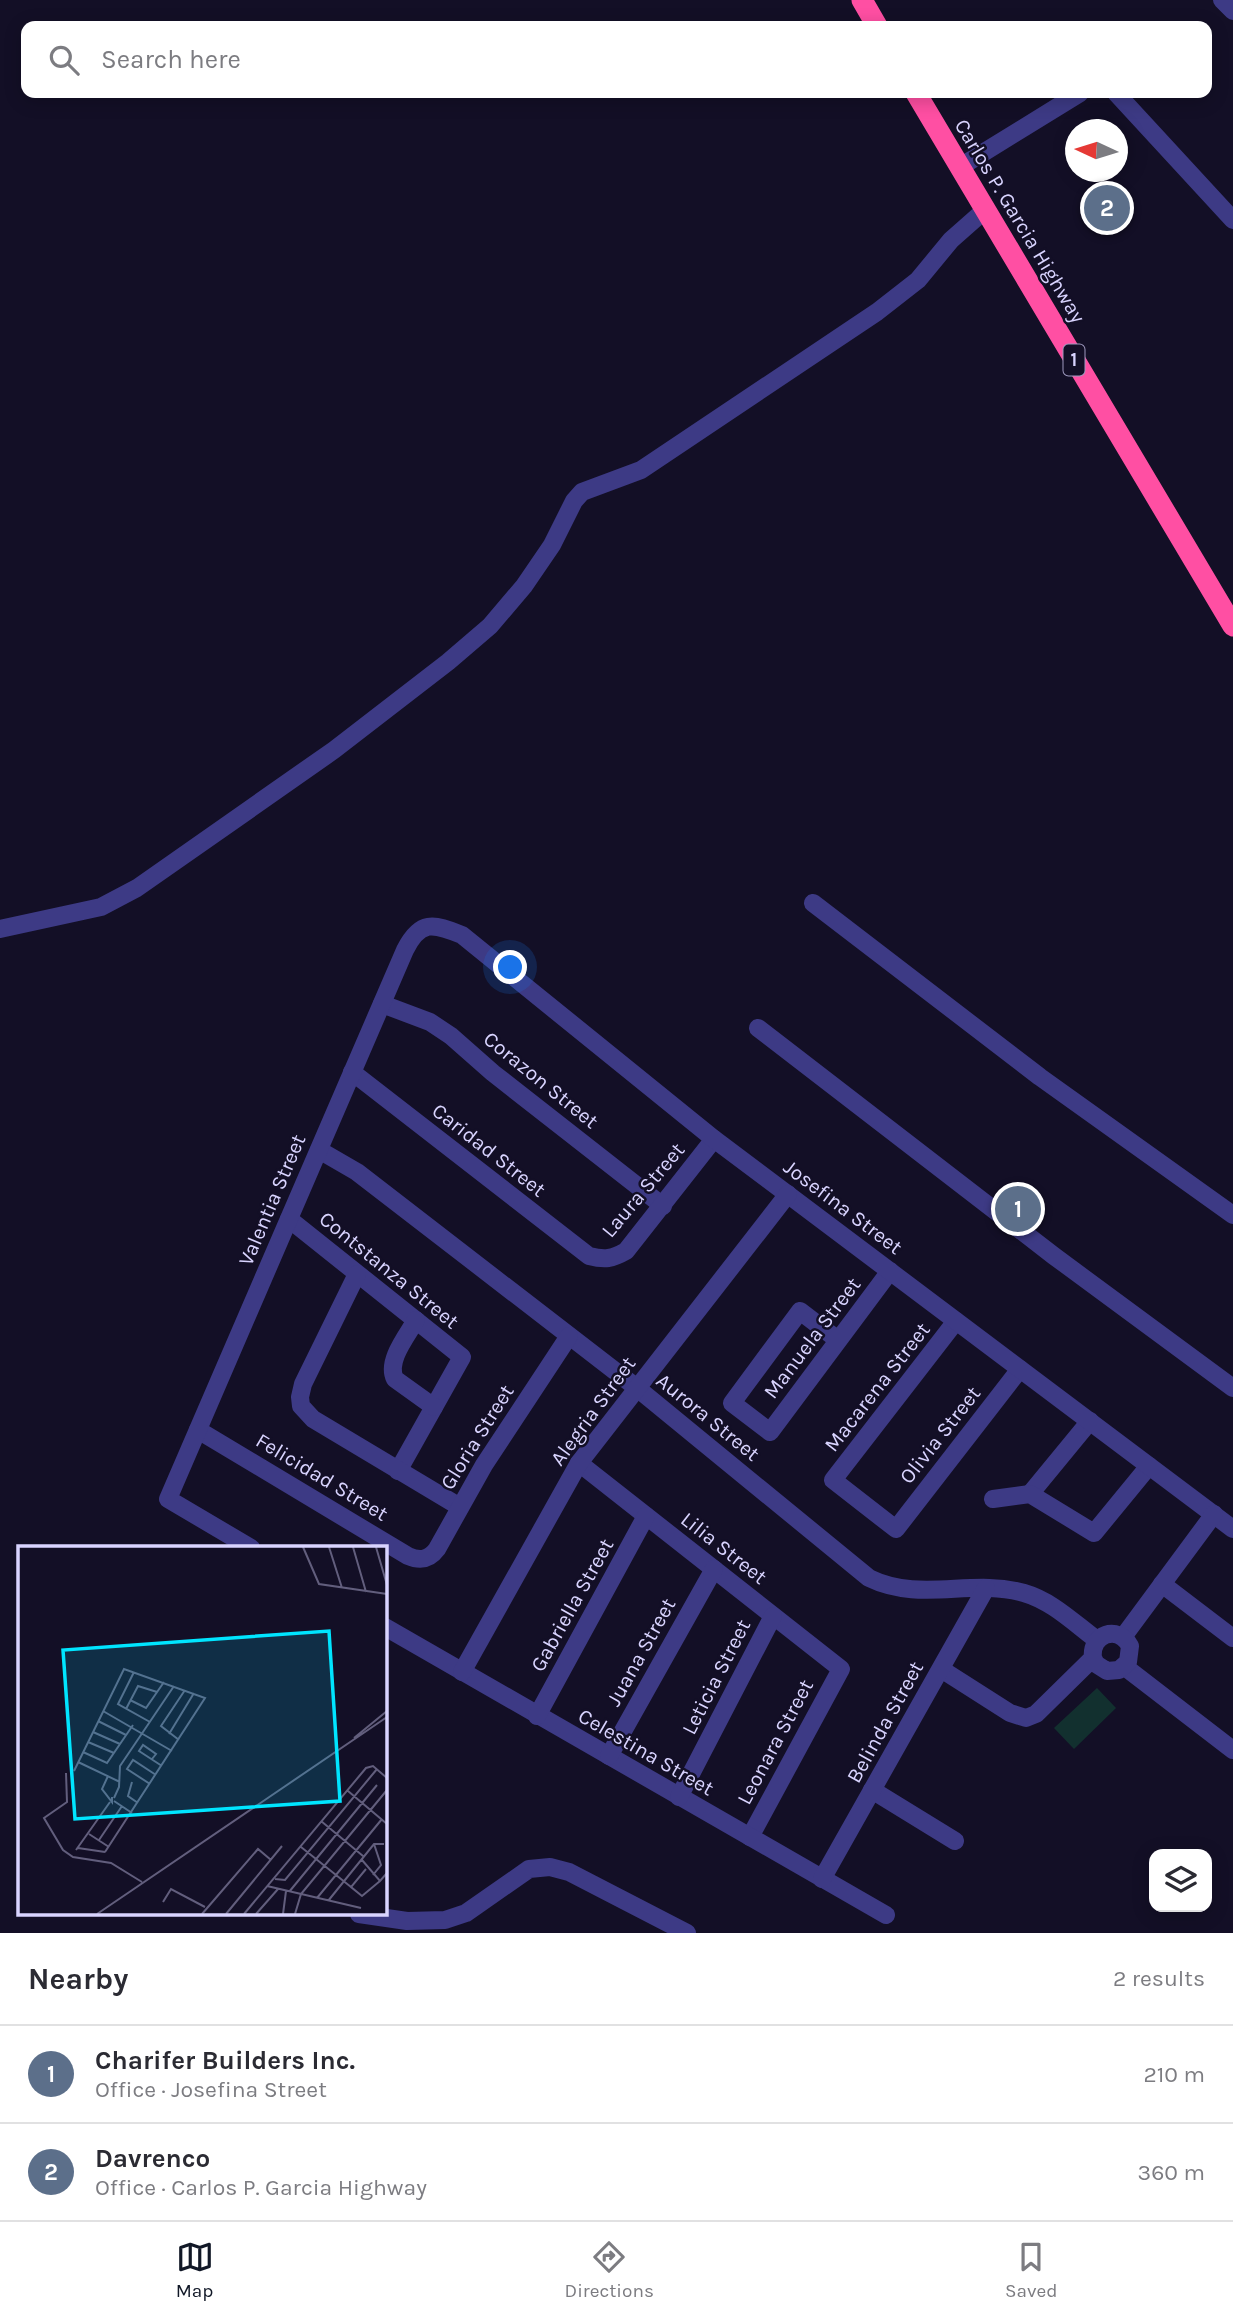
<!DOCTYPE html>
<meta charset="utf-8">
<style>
:root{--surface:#fff;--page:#f7f7f7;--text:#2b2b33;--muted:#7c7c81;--line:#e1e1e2;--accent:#111827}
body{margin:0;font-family:Karla,sans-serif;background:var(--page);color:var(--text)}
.controls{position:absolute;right:21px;bottom:21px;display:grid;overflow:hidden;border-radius:14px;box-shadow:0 4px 18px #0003}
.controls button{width:63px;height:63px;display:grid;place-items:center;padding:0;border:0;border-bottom:2px solid var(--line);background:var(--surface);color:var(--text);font:35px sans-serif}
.compass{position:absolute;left:1065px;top:119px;width:63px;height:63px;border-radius:50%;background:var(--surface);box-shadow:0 4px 18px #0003;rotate:274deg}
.you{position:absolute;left:511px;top:968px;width:24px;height:24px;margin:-18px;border:5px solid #fff;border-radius:50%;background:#1a73e8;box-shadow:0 0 0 10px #1a73e833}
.badge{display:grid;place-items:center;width:46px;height:46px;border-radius:50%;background:var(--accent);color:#fff;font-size:23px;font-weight:700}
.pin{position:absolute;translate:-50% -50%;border:4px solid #fff;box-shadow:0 2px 7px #0006}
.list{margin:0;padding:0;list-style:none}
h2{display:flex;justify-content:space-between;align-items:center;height:91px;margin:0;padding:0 28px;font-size:30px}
h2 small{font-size:23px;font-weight:400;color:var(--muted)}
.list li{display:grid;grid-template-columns:46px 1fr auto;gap:21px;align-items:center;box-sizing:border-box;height:98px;padding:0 28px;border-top:2px solid var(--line)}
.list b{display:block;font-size:26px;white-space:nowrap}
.list p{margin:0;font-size:23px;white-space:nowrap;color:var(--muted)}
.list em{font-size:23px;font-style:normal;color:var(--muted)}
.icon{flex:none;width:38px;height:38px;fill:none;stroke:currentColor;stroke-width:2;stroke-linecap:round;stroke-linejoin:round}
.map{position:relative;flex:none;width:1233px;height:1933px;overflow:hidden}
.search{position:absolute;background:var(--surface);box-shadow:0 4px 18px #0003;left:21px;right:21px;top:21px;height:77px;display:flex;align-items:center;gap:18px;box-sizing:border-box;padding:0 24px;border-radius:14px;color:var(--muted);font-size:26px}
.sheet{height:287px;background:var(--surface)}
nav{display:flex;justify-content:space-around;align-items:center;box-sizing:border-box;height:98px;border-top:2px solid var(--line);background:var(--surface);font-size:19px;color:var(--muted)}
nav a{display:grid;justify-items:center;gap:4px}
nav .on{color:var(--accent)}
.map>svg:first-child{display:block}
.green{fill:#12302f}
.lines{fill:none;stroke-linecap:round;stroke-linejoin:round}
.minor{stroke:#3d3a85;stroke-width:18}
.highway{stroke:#ff4fa3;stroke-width:21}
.labels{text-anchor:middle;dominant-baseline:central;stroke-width:5;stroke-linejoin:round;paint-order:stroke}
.shield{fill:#130f26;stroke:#9e99be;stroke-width:2}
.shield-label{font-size:19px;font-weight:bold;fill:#d9d4ff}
.street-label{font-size:21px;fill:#d9d4ff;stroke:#130f26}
.inset-road{fill:none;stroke:#625e7d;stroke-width:2}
.view{fill:#00e5ff;fill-opacity:0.15;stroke:#00e5ff;stroke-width:3.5}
.inset-edge{fill:none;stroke:#d9d4ff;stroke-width:3.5}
</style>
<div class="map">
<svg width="1233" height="1933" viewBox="0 0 1233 1933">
<rect width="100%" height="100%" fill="#130f26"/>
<!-- green -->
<path class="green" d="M1097,1688L1116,1708L1074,1749L1054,1728Z"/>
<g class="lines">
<!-- minor -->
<g class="minor">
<path d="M1222,0L1233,11"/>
<path d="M1116,93L1233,220"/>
<path d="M960,167L1080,93"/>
<path d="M813,903L1040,1077L1233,1215"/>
<path d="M0,929L101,907L137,888L334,750L448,662L490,626L524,586L552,545L574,501L582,492L641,470L877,312L918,280L951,240L985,210"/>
<path d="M382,1004L430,1022L451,1036L493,1073L663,1206"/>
<path d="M758,1028L1054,1256L1233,1388"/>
<path d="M352,1072L589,1256C605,1260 612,1259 626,1251L714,1139"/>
<path d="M319,1150L357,1172L637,1388L869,1578C920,1603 972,1578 1024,1593C1052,1601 1074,1623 1097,1640"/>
<path d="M289,1219L462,1357L398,1471"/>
<path d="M357,1274L303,1384L300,1397L301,1406L313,1419L460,1507"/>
<path d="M416,1320C407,1336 386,1361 395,1379L434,1407"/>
<path d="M956,1321L833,1480L896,1529L1020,1369"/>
<path d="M838,1340L800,1311L732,1403L770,1432L890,1271"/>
<path d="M198,1430L408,1556C420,1561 429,1560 437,1549L484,1465L569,1336"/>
<path d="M579,1463L841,1669L750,1837"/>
<path d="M1030,1494L1090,1421"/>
<path d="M993,1499L1030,1494L1094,1533L1149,1466"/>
<path d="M251,1548L168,1499L405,950C420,920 433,923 462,935L714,1139L1233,1529"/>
<path d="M1162,1584L1233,1638"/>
<path d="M385,1627L886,1915"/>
<path d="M1123,1637L1214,1514"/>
<path d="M1125,1667L1233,1750"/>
<path d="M941,1669L1010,1713L1026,1718L1036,1714L1093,1658C1090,1634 1118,1624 1130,1646L1128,1662L1119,1670L1107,1671L1096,1664L1093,1658"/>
<path d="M462,1672L579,1463L788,1194"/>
<path d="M537,1716L646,1516"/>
<path d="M609,1756L714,1569"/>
<path d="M872,1790L955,1841"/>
<path d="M679,1797L773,1616"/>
<path d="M822,1879L986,1588"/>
<path d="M359,1914L407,1921L445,1920L466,1913L529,1869L550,1867L569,1872L687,1933"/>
</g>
<!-- highway -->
<g class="highway">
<path d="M862,0L877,26"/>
<path d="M916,93L1233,626"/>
</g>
</g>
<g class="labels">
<!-- shield labels -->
<rect class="shield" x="1063.5" y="344.5" width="21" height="31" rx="5"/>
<g class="shield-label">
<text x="1074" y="360">1</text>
</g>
<!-- street labels -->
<g class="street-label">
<text transform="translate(1020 221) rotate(59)">Carlos P. Garcia Highway</text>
<text transform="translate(541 1080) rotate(39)">Corazon Street</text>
<text transform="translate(489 1150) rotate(38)">Caridad Street</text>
<text transform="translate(643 1190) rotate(-50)">Laura Street</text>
<text transform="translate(272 1200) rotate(-67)">Valentia Street</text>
<text transform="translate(843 1207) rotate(37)">Josefina Street</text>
<text transform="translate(389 1270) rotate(39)">Contstanza Street</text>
<text transform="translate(812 1338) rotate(-53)">Manuela Street</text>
<text transform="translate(877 1387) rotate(-52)">Macarena Street</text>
<text transform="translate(593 1411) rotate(-54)">Alegria Street</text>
<text transform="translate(708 1417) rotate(39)">Aurora Street</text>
<text transform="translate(940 1435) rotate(-52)">Olivia Street</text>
<text transform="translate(477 1437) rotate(-58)">Gloria Street</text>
<text transform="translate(322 1477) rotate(31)">Felicidad Street</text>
<text transform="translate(724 1548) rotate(38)">Lilia Street</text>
<text transform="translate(572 1605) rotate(-61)">Gabriella Street</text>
<text transform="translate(641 1652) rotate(-61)">Juana Street</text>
<text transform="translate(716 1677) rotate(-63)">Leticia Street</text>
<text transform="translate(885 1722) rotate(-61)">Belinda Street</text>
<text transform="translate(775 1742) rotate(-62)">Leonara Street</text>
<text transform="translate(646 1752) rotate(30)">Celestina Street</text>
</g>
</g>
<!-- overview -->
<g transform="translate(18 1546)">
<rect width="369" height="369" fill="#130f26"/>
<path class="inset-road" d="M285,1L301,38L369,48M311,1L324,42M335,1L348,46M358,1L369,39M116,126L100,158L132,176M112,154L128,162L146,136M108,163L120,140L139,146M85,165L154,205M80,175L108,189M75,186L102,198M151,188L176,147M336,192L369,165M161,194L143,180L167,144M70,196L96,207M65,206L89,217L115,179M134,213L138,208L125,199L121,205L144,220M60,216L102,236M56,225L106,123L187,152L87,306M48,227L49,256L26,272L45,304L55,311L93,317L124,336M90,230L84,243L94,256V251M114,236L110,250L120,257M132,238L109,223L115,214L138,229M330,245L369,278M96,252L101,241L102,220L156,140M96,255L114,267M303,275L345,310M71,288L91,301M81,294L104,260M283,301L333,341M60,302L87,306M58,304L92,256M344,314L362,335L369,327M348,323L333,341L344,350L362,335M355,329L363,319L356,298M257,333L267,334L359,223M249,340L343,362M271,346L359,239M299,352L364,273M310,355L356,298H366M145,356L153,343L187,361M79,368L369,171M184,368L240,303L253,314M208,368L264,300M226,368L348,222L355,220L369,232M238,368L260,343M265,368L268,345M277,368L283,348L369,244"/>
<path class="view" d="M311,85L322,255L57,273L45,104Z"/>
<rect width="369" height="369" class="inset-edge"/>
</g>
</svg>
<div class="controls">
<button><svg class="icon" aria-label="layers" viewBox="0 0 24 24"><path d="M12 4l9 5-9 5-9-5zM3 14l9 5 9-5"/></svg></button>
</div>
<svg class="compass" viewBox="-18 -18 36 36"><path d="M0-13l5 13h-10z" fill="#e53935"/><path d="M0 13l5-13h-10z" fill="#7c7c81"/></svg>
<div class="you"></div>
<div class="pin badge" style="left:1018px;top:1209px;background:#5c6f8a">1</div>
<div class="pin badge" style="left:1107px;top:208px;background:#5c6f8a">2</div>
<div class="search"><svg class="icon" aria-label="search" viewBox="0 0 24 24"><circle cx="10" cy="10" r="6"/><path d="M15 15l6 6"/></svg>Search here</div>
</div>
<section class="sheet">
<h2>Nearby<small>2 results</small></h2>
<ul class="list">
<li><span class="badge" style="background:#5c6f8a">1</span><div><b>Charifer Builders Inc.</b><p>Office · Josefina Street</p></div><em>210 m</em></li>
<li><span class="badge" style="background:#5c6f8a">2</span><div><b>Davrenco</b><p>Office · Carlos P. Garcia Highway</p></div><em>360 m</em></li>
</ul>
</section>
<nav>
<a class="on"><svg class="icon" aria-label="map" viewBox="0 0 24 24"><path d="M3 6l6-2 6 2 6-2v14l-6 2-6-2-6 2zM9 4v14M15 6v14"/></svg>Map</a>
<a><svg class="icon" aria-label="directions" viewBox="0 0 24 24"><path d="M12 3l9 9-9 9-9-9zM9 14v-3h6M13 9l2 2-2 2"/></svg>Directions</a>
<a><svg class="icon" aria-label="saved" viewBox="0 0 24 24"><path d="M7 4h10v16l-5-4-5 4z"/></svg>Saved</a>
</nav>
